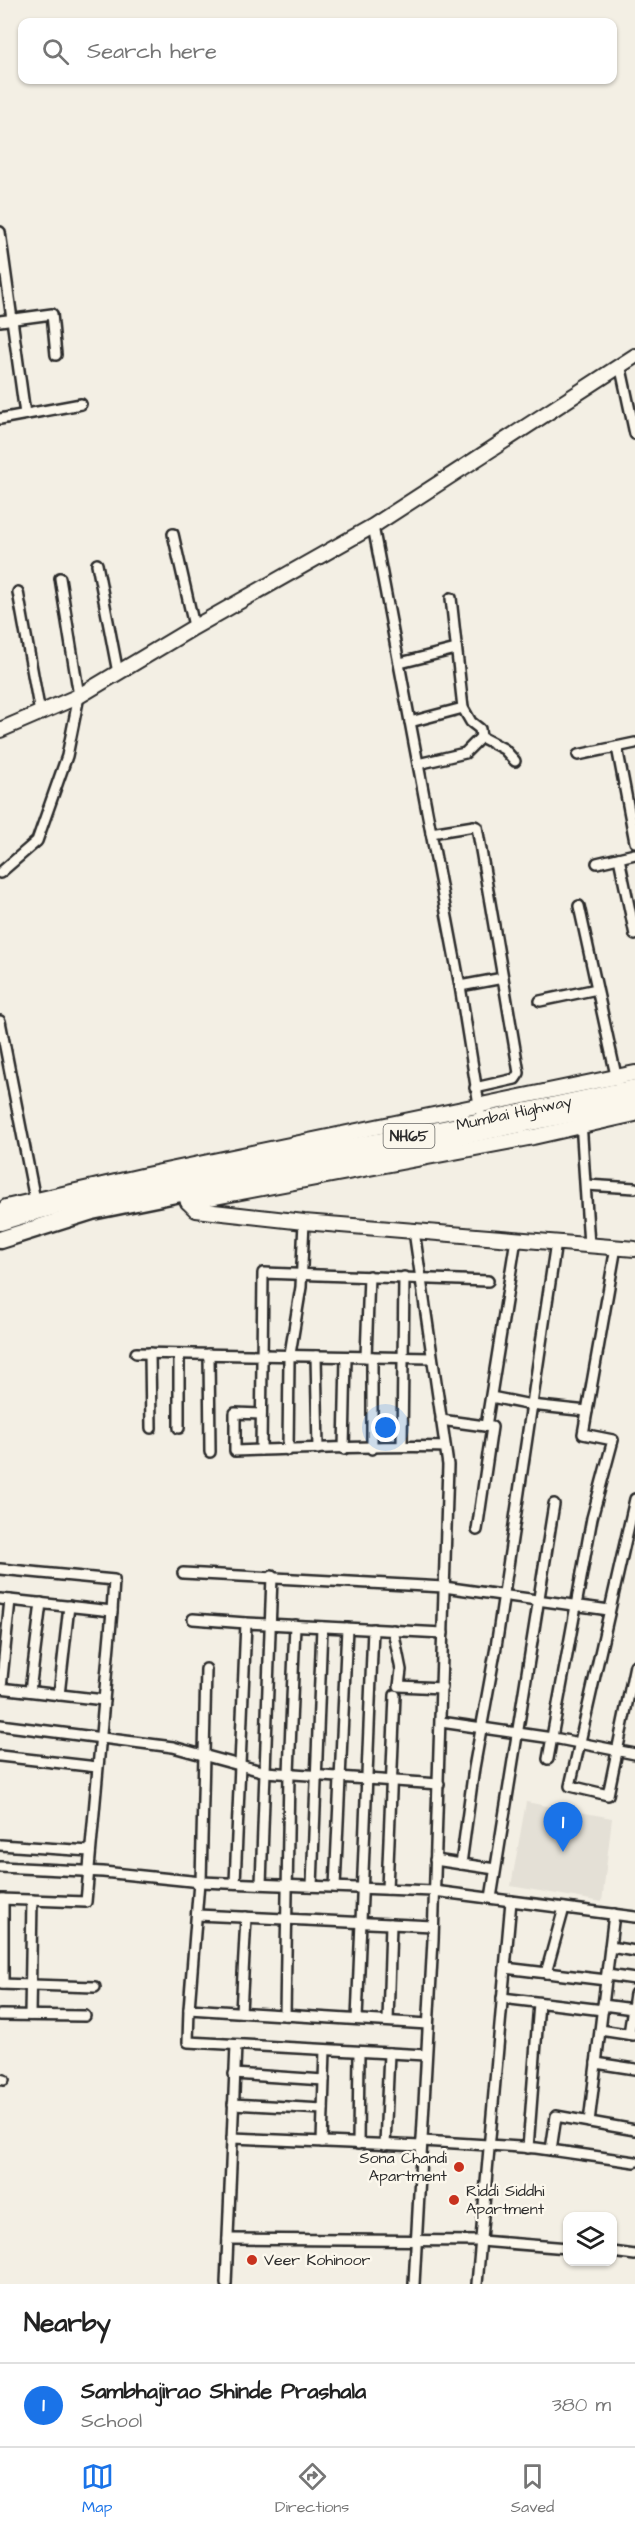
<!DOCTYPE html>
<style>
:root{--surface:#fff;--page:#f6f6f6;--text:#222;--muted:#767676;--line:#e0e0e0;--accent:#1a73e8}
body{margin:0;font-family:"Architects Daughter",sans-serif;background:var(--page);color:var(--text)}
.controls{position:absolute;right:18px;bottom:18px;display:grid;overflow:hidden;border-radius:12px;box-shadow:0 2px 4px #0004}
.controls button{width:54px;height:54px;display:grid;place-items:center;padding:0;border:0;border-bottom:2px solid var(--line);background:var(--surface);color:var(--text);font:30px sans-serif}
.you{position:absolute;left:386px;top:1428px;width:21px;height:21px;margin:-15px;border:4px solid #fff;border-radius:50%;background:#1a73e8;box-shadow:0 0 0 9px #1a73e833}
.badge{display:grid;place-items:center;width:39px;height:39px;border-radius:50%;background:var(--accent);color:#fff;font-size:20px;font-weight:700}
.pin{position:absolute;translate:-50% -50px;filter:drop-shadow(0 2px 3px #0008)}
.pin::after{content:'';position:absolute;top:32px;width:21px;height:18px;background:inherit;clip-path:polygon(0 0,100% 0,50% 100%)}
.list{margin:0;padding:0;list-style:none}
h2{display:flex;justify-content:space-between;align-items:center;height:78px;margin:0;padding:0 24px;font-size:26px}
h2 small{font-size:20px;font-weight:400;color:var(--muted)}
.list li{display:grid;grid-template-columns:39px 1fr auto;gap:18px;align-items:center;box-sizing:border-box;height:84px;padding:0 24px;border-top:2px solid var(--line)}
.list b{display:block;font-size:22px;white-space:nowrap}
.list p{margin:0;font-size:20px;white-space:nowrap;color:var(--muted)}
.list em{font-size:20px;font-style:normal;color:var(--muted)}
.icon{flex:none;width:33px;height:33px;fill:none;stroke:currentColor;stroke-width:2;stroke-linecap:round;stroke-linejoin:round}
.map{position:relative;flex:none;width:635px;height:2284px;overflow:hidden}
.search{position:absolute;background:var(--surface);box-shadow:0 2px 4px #0004;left:18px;right:18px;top:18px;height:66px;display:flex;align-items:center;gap:15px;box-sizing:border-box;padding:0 21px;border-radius:12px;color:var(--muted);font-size:22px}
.sheet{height:162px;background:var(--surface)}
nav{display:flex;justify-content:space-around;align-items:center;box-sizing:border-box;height:84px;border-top:2px solid var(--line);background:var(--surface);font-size:16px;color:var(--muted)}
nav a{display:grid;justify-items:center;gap:3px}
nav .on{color:var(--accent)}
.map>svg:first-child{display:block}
.built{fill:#e4e0d6}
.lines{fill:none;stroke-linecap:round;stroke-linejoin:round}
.street-casing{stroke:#2b2b2b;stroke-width:14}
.secondary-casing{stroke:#2b2b2b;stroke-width:18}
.highway-casing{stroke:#2b2b2b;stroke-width:21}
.street{stroke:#fbf7ec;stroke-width:9}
.secondary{stroke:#fbf7ec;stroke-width:14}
.highway{stroke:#fbf7ec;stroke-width:16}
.poi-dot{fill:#c8321e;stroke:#fbf7ec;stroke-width:2}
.labels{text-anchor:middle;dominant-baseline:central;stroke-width:5;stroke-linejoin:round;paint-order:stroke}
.shield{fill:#fbf7ec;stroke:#696865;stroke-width:1.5}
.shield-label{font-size:15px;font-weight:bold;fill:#2b2b2b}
.street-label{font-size:16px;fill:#2b2b2b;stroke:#fbf7ec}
.poi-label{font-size:16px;fill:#2b2b2b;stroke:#fbf7ec;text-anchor:start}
</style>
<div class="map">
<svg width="635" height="2284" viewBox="0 0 635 2284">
<rect width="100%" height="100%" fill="#f3efe4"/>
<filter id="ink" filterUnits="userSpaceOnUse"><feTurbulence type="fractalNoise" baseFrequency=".0167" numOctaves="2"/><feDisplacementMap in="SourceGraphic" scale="12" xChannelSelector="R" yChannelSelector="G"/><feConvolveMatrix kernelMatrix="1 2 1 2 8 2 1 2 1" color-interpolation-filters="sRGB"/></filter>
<g filter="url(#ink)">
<!-- built -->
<path class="built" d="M526,1802L612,1818L602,1902L511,1886Z"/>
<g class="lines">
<!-- street casing -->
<g class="street-casing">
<g id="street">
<path d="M0,232L25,414"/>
<path d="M0,321L52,314L56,355"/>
<path d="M620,364L635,434"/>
<path d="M0,419L81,404"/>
<path d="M373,526L460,986L480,1111"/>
<path d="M173,534L194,626"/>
<path d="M97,564L118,673"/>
<path d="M18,592L40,713"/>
<path d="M451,598L463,708L471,722L480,729L481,737"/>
<path d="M400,663L456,649"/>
<path d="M410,722L463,708"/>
<path d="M617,747L635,842"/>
<path d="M578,755L635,743"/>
<path d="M418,764L465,753L481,737L504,749L515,761"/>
<path d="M431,833L474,826L477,827L503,978"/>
<path d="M619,858L635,935"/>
<path d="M597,863L635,854"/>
<path d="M0,873L37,841L67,756L79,696L60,578"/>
<path d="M579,906L617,1080"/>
<path d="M460,986L503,978L519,1073L515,1079L475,1088"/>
<path d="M540,1001L597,989"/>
<path d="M0,1021L36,1205"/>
<path d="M581,1121L589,1245"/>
<path d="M586,1185L635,1188"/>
<path d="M414,1231L448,1465L433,1940L414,2284"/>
<path d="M136,1353L432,1358"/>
<path d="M150,1353L151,1428"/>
<path d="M209,1354L210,1452"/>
<path d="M316,1356L318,1449"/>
<path d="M366,1357L369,1276"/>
<path d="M372,1357V1449"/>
<path d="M491,1397L531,1405L587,1411"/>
<path d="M441,1420L492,1427L477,1530"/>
<path d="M486,1426L516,1239"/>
<path d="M179,1428V1354"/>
<path d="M402,1445L404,1277"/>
<path d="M445,1447C384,1445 322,1449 261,1450L263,1273L488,1281"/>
<path d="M344,1449L346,1357"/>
<path d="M261,1450L235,1451V1413L261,1414"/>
<path d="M288,1450L289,1360L301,1287L304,1222"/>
<path d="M635,1499L570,1786L608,1795L635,1665"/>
<path d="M0,1569L114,1580L112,1611L0,1599"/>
<path d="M183,1573L444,1587L609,1610"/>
<path d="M193,1619L246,1623"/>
<path d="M393,1630L401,1670L399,1686L442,1688"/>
<path d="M0,1688L104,1700"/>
<path d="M1,1688L10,1600"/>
<path d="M30,1691L41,1603"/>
<path d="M59,1695L69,1606"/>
<path d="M441,1722L559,1739L635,1754"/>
<path d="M0,1725L173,1747L265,1772L439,1784"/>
<path d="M0,1756L97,1767"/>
<path d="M548,1759L592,1518L613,1440L583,1434L616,1247"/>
<path d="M0,1845L90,1851"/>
<path d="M435,1860L495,1869"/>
<path d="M461,1864L474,1768L496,1647L556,1242"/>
<path d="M0,1867L103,1872L201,1882L434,1891L635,1917"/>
<path d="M199,1882L189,2009L428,2024"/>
<path d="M201,1882L206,1669"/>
<path d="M235,1883L246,1623L443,1633"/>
<path d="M261,1884L272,1576"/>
<path d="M312,1886L322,1627"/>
<path d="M335,1887L347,1628"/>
<path d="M387,1889L395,1695"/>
<path d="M491,1898L554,1504"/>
<path d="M0,1899L86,1902L112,1611"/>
<path d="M197,1915L433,1926"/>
<path d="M610,1947L635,1951"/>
<path d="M505,1968L606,1980"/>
<path d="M546,1973L564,1908"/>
<path d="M607,1975L635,1979"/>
<path d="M0,1984L95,1987"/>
<path d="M3,1984V1899"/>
<path d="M502,1998L603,2010"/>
<path d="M603,2005L633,2009"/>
<path d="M189,2009L188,2042L426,2055"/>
<path d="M241,2012L246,1917"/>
<path d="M0,2015L85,2016"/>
<path d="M30,2015L32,1900"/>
<path d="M285,2015L289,1773L295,1625"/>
<path d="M357,2019L373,1629"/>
<path d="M388,2021L391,1924"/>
<path d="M600,2030L633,2035"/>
<path d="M629,2034L635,1994"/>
<path d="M596,2063L635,2069"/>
<path d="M234,2074L324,2080"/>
<path d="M0,2079L4,2080"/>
<path d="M233,2104L323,2109"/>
<path d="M589,2122L614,1914"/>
<path d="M232,2138L421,2146"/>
<path d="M422,2141L536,2148L635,2162"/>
<path d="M322,2142L325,2050"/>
<path d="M358,2144L359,2052"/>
<path d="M385,2145L389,2053"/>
<path d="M528,2148L539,2003"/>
<path d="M551,2150L556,2116L635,2130"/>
<path d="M228,2239L481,2241L568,2248"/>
<path d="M612,2252L635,2255"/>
<path d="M226,2284L236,2045"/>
<path d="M477,2284L511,1901"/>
</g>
</g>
<!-- secondary casing -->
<g class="secondary-casing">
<g id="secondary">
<path d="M0,730L79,696L191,629L373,526L635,356"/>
<path d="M182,1185L188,1202L196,1210L304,1222L635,1249"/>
<path d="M188,1202L533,1137L635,1114"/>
<path d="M0,1214L6,1207L146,1175L635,1073"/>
</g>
</g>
<!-- highway casing -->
<g class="highway-casing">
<g id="highway">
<path d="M0,1222C133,1181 272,1162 408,1136C484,1121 559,1104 635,1088"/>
<path d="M0,1240L92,1211L635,1101"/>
</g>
</g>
<!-- street -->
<use href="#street" class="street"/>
<!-- secondary -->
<use href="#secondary" class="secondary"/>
<!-- highway -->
<use href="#highway" class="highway"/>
</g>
</g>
<!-- markers -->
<g class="poi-dot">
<circle cx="459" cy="2167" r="6"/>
<circle cx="454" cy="2200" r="6"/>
<circle cx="252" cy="2260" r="6"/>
</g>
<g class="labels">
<!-- shield labels -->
<rect class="shield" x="383.5" y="1124" width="51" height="24" rx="4.5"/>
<g class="shield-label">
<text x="409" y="1136">NH65</text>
</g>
<!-- street labels -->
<g class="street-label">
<text transform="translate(514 1113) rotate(-12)">Mumbai Highway</text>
</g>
<!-- poi labels -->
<g class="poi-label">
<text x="447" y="2158" text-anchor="end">Sona Chandi<tspan x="447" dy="18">Apartment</tspan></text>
<text x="466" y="2191">Riddi Siddhi<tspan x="466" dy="18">Apartment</tspan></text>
<text x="264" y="2260">Veer Kohinoor</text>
</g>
</g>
</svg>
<div class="controls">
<button><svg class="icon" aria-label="layers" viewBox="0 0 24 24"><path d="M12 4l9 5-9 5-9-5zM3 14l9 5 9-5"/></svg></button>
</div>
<div class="you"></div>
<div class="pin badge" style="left:563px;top:1852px">1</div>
<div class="search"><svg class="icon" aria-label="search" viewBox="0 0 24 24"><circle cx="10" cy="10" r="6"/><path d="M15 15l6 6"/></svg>Search here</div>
</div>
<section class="sheet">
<h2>Nearby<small></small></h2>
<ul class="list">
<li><span class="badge">1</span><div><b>Sambhajirao Shinde Prashala</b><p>School</p></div><em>380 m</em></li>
</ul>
</section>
<nav>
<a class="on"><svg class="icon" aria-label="map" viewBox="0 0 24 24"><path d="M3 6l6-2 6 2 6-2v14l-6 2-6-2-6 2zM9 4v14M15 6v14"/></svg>Map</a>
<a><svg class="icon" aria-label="directions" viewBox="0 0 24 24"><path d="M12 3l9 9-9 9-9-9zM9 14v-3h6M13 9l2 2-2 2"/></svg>Directions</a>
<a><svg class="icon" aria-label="saved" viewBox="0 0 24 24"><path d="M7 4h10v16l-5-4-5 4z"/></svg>Saved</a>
</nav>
